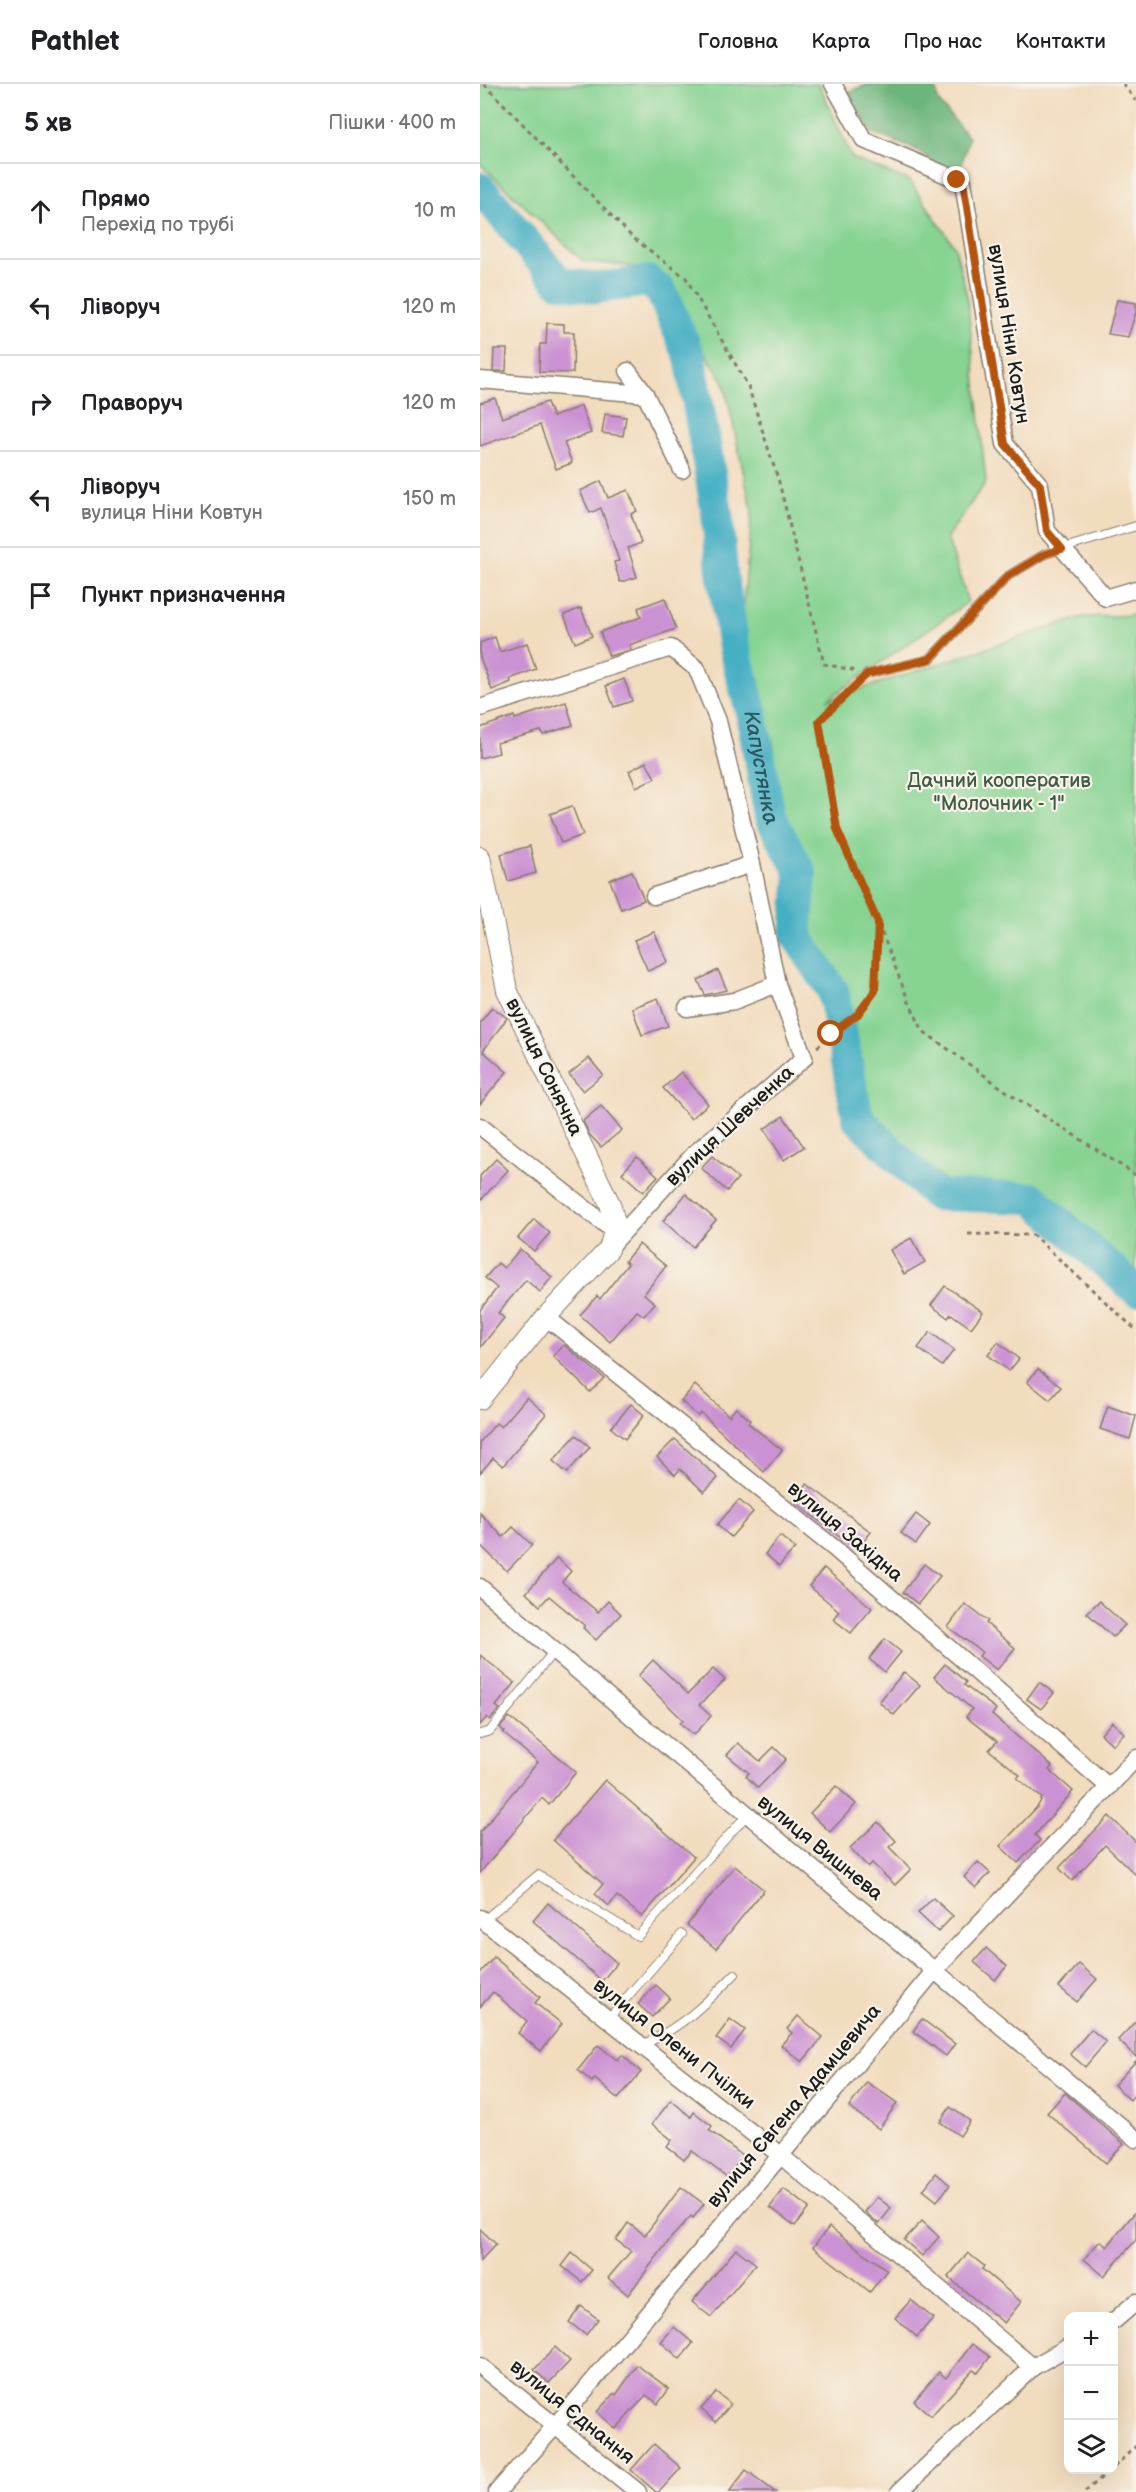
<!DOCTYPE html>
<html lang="uk">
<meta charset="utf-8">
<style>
:root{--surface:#fff;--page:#f2f2f2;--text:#202124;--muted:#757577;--line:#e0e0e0}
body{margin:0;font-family:"Balsamiq Sans",sans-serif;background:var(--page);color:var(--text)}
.controls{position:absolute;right:18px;bottom:18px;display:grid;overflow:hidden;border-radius:12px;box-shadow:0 6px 24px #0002}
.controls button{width:54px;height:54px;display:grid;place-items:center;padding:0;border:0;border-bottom:2px solid var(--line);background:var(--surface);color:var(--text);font:30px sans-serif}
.stop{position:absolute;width:18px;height:18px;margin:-14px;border:4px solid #b45309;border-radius:50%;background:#fff}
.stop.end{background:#b45309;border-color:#fff;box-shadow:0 2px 6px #0008}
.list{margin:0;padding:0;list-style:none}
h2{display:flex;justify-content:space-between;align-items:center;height:78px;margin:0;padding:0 24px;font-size:26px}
h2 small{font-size:20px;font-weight:400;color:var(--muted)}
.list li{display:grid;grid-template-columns:39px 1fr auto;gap:18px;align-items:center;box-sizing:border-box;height:96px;padding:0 24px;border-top:2px solid var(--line)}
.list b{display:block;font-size:22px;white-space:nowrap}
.list p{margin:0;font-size:20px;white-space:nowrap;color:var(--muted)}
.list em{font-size:20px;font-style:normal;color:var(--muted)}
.icon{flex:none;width:33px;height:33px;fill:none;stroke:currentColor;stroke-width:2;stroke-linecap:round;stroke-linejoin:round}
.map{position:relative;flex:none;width:656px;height:2408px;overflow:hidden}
header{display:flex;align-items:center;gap:36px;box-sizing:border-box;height:84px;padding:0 30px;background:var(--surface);border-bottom:2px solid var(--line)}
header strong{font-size:28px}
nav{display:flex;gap:33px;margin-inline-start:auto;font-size:21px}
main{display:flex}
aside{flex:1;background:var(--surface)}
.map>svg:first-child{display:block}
.green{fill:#86d392;stroke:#517857;stroke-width:1.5}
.forest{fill:#6cb57c;stroke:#44684c;stroke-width:1.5}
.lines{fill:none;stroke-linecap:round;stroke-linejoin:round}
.river{stroke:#45afc4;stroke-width:32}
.building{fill:#cb92d3}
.service-casing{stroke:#877c6d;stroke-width:10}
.minor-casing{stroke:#877c6d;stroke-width:19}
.tertiary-casing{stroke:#877c6d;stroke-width:22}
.path{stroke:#877c6d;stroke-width:3;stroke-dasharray:4.5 4.5;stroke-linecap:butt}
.service{stroke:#fff;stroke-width:8}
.minor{stroke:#fff;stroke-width:16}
.tertiary{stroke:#fff;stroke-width:20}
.route{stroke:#b45309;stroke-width:8}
.labels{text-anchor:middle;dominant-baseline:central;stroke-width:4.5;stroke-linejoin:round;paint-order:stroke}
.street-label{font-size:20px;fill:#1c1c1c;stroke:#f7f3e8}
.park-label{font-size:20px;fill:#415c45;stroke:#f7f3e8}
.water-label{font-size:21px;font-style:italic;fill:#2c575f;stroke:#f7f3e8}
</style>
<header>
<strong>Pathlet</strong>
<nav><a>Головна</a><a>Карта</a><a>Про нас</a><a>Контакти</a></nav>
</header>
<main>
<aside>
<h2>5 хв<small>Пішки · 400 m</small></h2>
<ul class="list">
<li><svg class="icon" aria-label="ahead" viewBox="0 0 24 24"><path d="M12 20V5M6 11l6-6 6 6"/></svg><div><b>Прямо</b><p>Перехід по трубі</p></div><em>10 m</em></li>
<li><svg class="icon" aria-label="left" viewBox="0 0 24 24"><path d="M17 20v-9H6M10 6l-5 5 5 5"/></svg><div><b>Ліворуч</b></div><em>120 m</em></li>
<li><svg class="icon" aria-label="right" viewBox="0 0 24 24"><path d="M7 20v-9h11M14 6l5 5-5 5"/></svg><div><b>Праворуч</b></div><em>120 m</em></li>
<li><svg class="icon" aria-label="left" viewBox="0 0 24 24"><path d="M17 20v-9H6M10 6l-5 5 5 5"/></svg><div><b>Ліворуч</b><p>вулиця Ніни Ковтун</p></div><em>150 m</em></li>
<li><svg class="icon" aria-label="arrive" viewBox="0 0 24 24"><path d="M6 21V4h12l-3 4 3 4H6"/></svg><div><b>Пункт призначення</b></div></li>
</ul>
</aside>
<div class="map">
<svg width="656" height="2408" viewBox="0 0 656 2408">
<rect width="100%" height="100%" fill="#f7f3e8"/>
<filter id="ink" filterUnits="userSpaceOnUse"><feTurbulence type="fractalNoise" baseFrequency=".0167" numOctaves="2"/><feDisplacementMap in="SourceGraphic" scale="12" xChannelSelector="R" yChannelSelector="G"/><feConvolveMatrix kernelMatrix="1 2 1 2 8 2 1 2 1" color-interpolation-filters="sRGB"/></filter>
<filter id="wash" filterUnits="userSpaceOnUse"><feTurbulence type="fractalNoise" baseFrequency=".008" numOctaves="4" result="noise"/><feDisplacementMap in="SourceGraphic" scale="24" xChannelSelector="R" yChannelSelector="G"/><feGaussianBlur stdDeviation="1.35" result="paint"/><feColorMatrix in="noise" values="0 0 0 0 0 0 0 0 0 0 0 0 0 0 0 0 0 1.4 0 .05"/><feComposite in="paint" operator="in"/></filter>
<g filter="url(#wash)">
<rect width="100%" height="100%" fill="#f2dcbe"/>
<!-- green -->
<path class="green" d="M0,0H339L372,74L430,97L475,163L487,212L506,398L467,453L488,518L347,616L602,533L656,531V1187L552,1102L466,1098L390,1030L367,907L327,845L335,786L300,726L293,659L260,556L272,428L244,298L170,185L103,177L0,80Z"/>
<!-- forest -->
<path class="forest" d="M389,0H455L458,17L489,54L477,96L437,66L392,49L368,8Z"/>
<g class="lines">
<!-- river -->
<path class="river" id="s1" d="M0,104L79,198L117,204L168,197L181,207L210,273L237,430L242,487L254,564L271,627L290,733L321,789L316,851L353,907L378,1035L456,1111L552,1114L656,1206"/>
</g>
<g id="blocks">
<!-- building -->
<g class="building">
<path d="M637,216L656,219V228L648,253L628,250Z"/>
<path d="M67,239L84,240V248H94L93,289L59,288L60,260H66Z"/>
<path d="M14,265H27L26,287H13Z"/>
<path d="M15,314L22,334L67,318L73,333L101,322L111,349L84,359L92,379L76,385L60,341L0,362V319Z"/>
<path d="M125,330L146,333L143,352L122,349Z"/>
<path d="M121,397L128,414L148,406L157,427L151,430L161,459L148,464L157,493L145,497L140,498L134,478L139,477L121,424L110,429L100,407Z"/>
<path d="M185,514L196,545L149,561L151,566L129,572L120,548L161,533L158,524Z"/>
<path d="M101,524L112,552L95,559L84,531Z"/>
<path d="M15,553L20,568L47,559L56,585L30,595L31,598L12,606L0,573V559Z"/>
<path d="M144,595L152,617L134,623L126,602Z"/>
<path d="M86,618L93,641L63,651L61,647L17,659L19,669L0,674V644L34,632L35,635Z"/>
<path d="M166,678L175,694L156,703L149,687Z"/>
<path d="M92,722L103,751L81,759L70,730Z"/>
<path d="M50,762L56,789L28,797L21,770Z"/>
<path d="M152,787L164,816L141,825L130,796Z"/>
<path d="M174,848L188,878L168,887L154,856Z"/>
<path d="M238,886L247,906L225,911L218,896Z"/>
<path d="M178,914L188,942L162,951L152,924Z"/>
<path d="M12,923L27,934L3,967L27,988L0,1020V939Z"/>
<path d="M109,974L123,991L103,1007L89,990Z"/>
<path d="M201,988L228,1020L211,1035L183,1004Z"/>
<path d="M121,1022L142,1046L121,1063L109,1050L103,1037Z"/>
<path d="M303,1032L324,1063L304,1076L284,1045Z"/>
<path d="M232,1072L258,1094L247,1107L221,1084Z"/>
<path d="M157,1073L178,1092L163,1108L142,1089Z"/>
<path d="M16,1075L28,1086L0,1117V1092Z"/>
<path d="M206,1110L236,1136L213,1163L183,1137Z"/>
<path d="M54,1135L70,1149L54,1167L38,1154Z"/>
<path d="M431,1154L445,1178L424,1190L410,1166Z"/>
<path d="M159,1160L186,1182L164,1210L175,1219L164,1232L157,1227L130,1258L100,1231L117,1212L120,1215L148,1180L145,1177Z"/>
<path d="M40,1165L72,1193L60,1208L46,1196L18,1229L24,1234L0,1264V1226L17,1204L5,1194L18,1179L24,1184Z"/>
<path d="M465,1202L503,1228L491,1244L471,1230L468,1234L451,1221Z"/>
<path d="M450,1248L474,1266L462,1282L438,1264Z"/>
<path d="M518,1258L539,1275L529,1287L508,1271Z"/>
<path d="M84,1261L124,1294L110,1308L73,1272Z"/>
<path d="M558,1285L581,1303L570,1316L547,1298Z"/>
<path d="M215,1301L249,1332L256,1324L270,1336L268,1339L302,1366L284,1388L221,1329L218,1332L201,1317Z"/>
<path d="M47,1313L66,1330L23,1382L13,1374L0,1389V1358L16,1339L21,1343Z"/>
<path d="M151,1320L164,1331L145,1355L131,1344Z"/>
<path d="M628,1322L656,1332L650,1355L620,1345Z"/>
<path d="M96,1351L110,1363L87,1389L73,1377Z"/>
<path d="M195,1355L238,1394L224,1408L200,1385L195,1391L177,1373Z"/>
<path d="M327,1400L391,1448L377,1466L313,1417Z"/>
<path d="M259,1416L273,1428L251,1453L237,1441Z"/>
<path d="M0,1429L23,1453L33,1443L52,1461L27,1487L0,1461Z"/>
<path d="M436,1430L450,1441L436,1460L421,1449Z"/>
<path d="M300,1452L315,1464L299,1482L285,1470Z"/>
<path d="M77,1474L91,1487L82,1498L118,1528L128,1517L141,1530L116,1556L103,1544L105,1542L69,1512L60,1522L46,1509Z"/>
<path d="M444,1480L460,1492L438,1520L423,1508Z"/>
<path d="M344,1484L392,1524L371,1549L353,1535L359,1527L329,1502Z"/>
<path d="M619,1517L645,1541L633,1553L607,1529Z"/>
<path d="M485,1520L508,1537L506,1539L535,1564L517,1586L499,1572L502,1568L468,1543Z"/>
<path d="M405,1555L421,1568L405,1588L389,1575Z"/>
<path d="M0,1571L35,1599L16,1622L20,1625L10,1636L7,1633L0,1641Z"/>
<path d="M173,1576L208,1610L233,1585L245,1596L219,1621L231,1632L214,1651L200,1639L203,1636L158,1592Z"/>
<path d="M465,1580L486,1598L484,1601L516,1625L512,1631L572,1682L569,1686L593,1707L555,1751L560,1756L538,1779L520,1762L558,1722L562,1714L537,1694L540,1691L509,1666L517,1657L486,1633L492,1625L454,1593Z"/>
<path d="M424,1588L440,1601L414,1631L399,1618Z"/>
<path d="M559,1598L574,1609L561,1625L547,1615Z"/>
<path d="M29,1633L96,1688L69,1721L62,1714L0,1789V1748L58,1678L23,1649L25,1648L20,1644Z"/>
<path d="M632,1638L644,1649L633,1661L621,1650Z"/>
<path d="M258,1659L280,1677L294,1663L306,1675L278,1704L266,1692L269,1689L247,1671Z"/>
<path d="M125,1696L214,1773L162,1833L137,1812L129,1822L115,1810L123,1800L73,1756Z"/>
<path d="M356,1702L376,1720L350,1748L330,1729Z"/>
<path d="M629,1732L656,1758V1791L625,1761L592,1797L579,1784Z"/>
<path d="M398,1738L416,1757L409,1763L431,1785L415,1801L392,1779L388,1783L370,1764Z"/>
<path d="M498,1778L510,1789L496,1804L484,1793Z"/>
<path d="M255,1782L284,1806L236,1865L207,1841Z"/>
<path d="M453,1814L473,1832L458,1848L438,1829Z"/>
<path d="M68,1819L137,1879L122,1897L53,1837Z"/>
<path d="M506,1864L527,1882L515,1896L494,1878Z"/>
<path d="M14,1873L60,1913L55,1919L82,1940L61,1967L38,1949L47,1937L13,1908L0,1923V1889Z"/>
<path d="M599,1880L617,1895L597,1918L579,1903Z"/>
<path d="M176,1901L190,1914L172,1933L158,1920Z"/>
<path d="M318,1932L343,1953L322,1978L301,1961L312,1949L307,1945Z"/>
<path d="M250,1935L265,1946L251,1965L236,1954Z"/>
<path d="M442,1935L475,1960L466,1972L433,1947Z"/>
<path d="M656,1937V1973L638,1956Z"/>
<path d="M611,1945L626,1958L605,1983L590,1970Z"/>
<path d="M118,1961L137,1976L142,1971L161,1988L138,2015L115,1995L112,1998L98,1986Z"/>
<path d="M656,1977V2009L650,2016L634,2001Z"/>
<path d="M387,1998L417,2019L399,2045L369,2023Z"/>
<path d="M585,2009L644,2060L626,2079L567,2029Z"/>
<path d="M191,2016L211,2033L214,2028L232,2042L229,2046L263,2072L247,2093L212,2067L204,2076L187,2063L192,2056L172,2040Z"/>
<path d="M470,2023L490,2037L480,2052L460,2038Z"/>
<path d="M456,2089L470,2101L457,2117L443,2106Z"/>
<path d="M201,2103L224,2120L213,2134L211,2132L191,2154L148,2211L128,2194L151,2167L136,2156L148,2139L165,2151Z"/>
<path d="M304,2105L329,2124L315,2142L290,2123Z"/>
<path d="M397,2113L411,2124L399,2140L385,2128Z"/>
<path d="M656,2127V2156L624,2192L604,2175L620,2157L627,2163Z"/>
<path d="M442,2137L459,2153L442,2172L424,2156Z"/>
<path d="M349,2143L407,2186L390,2208L333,2163Z"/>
<path d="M0,2145L16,2160L0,2177Z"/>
<path d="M256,2165L276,2180L231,2233L212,2218Z"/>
<path d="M92,2169L112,2186L102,2198L82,2182Z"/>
<path d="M488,2169L504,2182L502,2185L541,2218L524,2239L468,2193Z"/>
<path d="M431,2216L453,2234L437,2253L415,2234Z"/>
<path d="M101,2222L118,2235L106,2251L89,2238Z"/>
<path d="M194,2243L213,2259L200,2275L181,2258Z"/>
<path d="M492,2260L510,2273L498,2289L493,2286L451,2332L434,2317L459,2288L466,2294Z"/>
<path d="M75,2263L90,2277L69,2299L54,2286Z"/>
<path d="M157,2281L189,2305L178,2320L166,2311L136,2345L117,2328L134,2309L136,2311Z"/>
<path d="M236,2308L251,2320L236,2338L221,2325Z"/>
<path d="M174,2360L201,2384L179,2408H176L151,2386Z"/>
<path d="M266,2386L295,2408H249Z"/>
</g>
</g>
</g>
<g filter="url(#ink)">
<use href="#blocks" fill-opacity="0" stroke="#877c6d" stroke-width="1.5"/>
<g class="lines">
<!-- service casing -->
<g class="service-casing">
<g id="service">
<path d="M387,590L450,575L528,492L565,470L656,442"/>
<path d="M0,1650L10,1647L74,1567"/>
<path d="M3,1837L58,1791L158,1852L266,1732"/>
<path d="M128,1935L202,1850"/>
<path d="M162,1961C201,1944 225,1920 255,1890"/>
</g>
</g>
<!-- minor casing -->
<g class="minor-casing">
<g id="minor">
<path d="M353,0L384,56L483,98L525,360L560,401L567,447L626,514L656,505"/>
<path d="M148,287L165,310L202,386"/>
<path d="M0,296L165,310"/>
<path d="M0,624L191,564L217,585L238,637L272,780L297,900L324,974L214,1070L129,1164"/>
<path d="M174,812L272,780"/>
<path d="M207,924L254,917L297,900"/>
<path d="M0,1042L126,1141H136"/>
<path d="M66,1233L354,1464L629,1703"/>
<path d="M0,1503C216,1690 437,1871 656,2055"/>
<path d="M0,1834L300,2071L553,2283"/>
<path d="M634,2237L656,2218"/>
<path d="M0,2282L158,2408"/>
<path d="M17,2408L76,2341L455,1886L656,1674"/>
<path d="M419,2408L553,2283L588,2263"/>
</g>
</g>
<!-- tertiary casing -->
<g class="tertiary-casing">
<path id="tertiary" d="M0,773L27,906L130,1120L136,1141L129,1165L66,1233L0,1315"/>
</g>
<!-- path -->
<g class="path">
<path d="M4,0L152,153L206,194L268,302L299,398L344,580L377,587"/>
<path d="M643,0L656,17"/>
<path d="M379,597L339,637L357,745L398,839L428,916L443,947L533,1012L656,1091"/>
<path d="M337,963L378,930L395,907L398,842"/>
<path d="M488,1150L553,1151L656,1246"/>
<path d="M634,2383L656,2362"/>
<path d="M605,2408L630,2386"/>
</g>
<!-- service -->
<use href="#service" class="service"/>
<!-- minor -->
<use href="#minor" class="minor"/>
<!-- tertiary -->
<use href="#tertiary" class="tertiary"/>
</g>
</g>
<g class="lines" filter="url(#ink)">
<!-- route -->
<path class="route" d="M351,950L378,930L395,907L398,839L357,745L339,637L387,590L450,575L528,492L565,470L582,465L567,447L560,401L525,360L483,98L477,96"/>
</g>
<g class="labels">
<!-- street labels -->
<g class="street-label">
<text transform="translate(529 250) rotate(81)">вулиця Ніни Ковтун</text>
<text transform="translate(64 983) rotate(64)">вулиця Сонячна</text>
<text transform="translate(250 1042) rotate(-43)">вулиця Шевченка</text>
<text transform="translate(365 1448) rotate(40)">вулиця Західна</text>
<text transform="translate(340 1764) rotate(39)">вулиця Вишнева</text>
<text transform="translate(194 1960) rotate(38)">вулиця Олени Пчілки</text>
<text transform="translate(314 2022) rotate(-50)">вулиця Євгена Адамцевича</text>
<text transform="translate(92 2328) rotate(39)">вулиця Єднання</text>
</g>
<!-- park labels -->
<g class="park-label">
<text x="519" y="697">Дачний кооператив<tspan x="519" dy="23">"Молочник - 1"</tspan></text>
</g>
<!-- water labels -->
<g class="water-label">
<text stroke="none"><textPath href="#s1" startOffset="718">Капустянка</textPath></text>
</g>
</g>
</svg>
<div class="controls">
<button>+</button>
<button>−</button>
<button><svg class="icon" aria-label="layers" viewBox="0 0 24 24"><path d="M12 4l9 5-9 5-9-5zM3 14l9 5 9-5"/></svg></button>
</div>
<div class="stop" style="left:351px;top:950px"></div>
<div class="stop end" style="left:477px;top:96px"></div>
</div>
</main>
